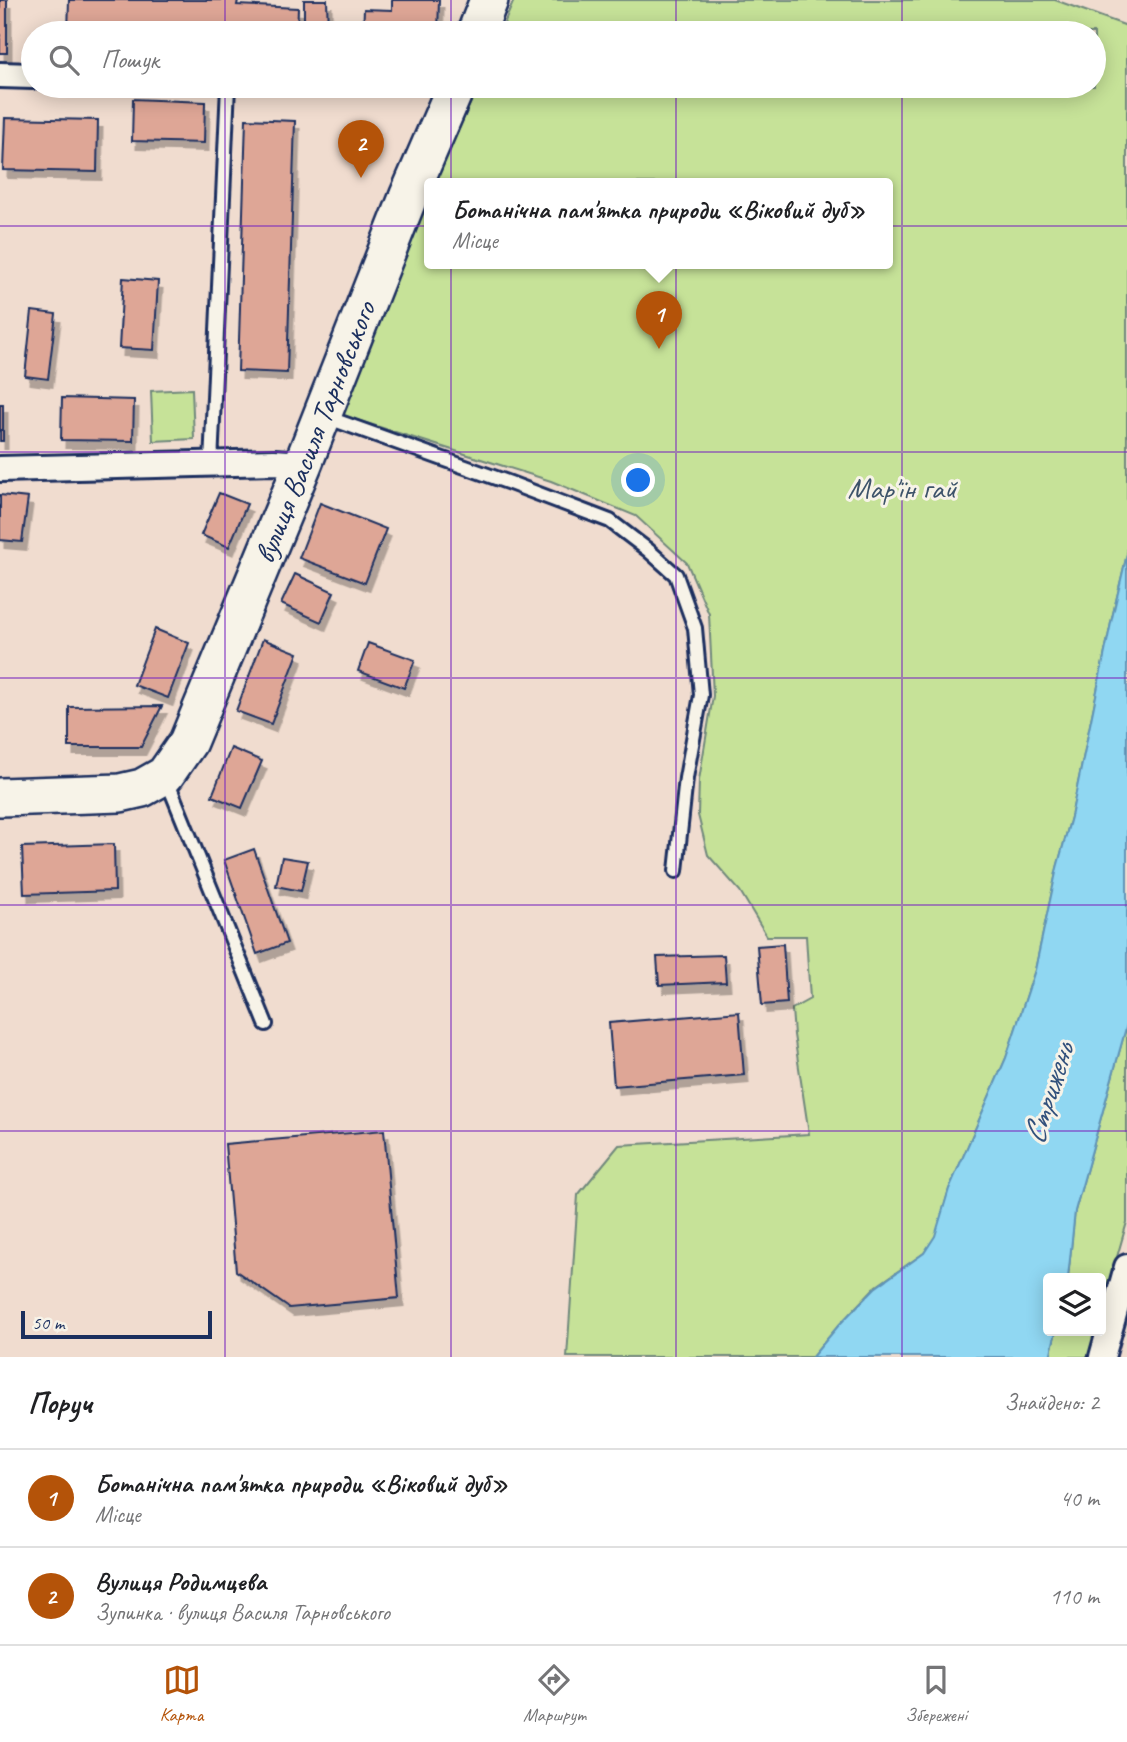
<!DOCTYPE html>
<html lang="uk">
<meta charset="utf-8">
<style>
:root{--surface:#fff;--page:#f2f2f2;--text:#202124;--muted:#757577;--line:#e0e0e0;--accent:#b45309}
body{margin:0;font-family:Caveat,sans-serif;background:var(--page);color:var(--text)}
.controls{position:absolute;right:21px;bottom:21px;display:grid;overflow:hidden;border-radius:7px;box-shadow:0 4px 18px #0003}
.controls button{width:63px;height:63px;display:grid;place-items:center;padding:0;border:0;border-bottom:2px solid var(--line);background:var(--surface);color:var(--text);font:35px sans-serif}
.scale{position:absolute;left:21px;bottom:18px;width:191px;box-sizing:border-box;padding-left:7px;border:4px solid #1b2f5e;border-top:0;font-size:19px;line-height:24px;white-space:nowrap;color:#1b2f5e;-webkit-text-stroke:5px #f7f3e8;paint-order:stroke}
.you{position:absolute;left:639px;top:481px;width:24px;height:24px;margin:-18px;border:5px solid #fff;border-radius:50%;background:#1a73e8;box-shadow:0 0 0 10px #1a73e833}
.badge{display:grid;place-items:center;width:46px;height:46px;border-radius:50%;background:var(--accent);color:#fff;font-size:23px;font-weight:700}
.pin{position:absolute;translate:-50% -58px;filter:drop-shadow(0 2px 4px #0008)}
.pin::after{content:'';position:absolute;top:37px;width:24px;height:21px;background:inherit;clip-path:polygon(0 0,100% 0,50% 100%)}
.popup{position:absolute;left:424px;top:178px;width:469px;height:91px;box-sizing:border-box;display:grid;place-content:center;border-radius:7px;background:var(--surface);filter:drop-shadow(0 2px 5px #0005);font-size:23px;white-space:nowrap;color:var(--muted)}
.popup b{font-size:26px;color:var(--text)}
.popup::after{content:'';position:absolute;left:50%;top:100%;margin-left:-14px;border:14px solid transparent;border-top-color:var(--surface)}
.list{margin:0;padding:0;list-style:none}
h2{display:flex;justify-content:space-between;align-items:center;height:91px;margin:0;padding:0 28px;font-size:30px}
h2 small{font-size:23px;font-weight:400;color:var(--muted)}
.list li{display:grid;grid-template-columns:46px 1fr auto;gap:21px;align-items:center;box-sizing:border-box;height:98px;padding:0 28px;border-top:2px solid var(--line)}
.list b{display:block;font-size:26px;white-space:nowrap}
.list p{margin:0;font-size:23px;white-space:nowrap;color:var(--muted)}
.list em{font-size:23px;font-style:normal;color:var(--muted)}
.icon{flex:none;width:38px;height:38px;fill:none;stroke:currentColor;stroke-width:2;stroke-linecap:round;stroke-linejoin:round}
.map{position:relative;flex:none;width:1127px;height:1357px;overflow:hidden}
.search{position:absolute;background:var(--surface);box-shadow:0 4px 18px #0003;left:21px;right:21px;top:21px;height:77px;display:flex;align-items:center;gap:18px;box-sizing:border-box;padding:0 24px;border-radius:38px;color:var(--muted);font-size:26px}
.sheet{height:287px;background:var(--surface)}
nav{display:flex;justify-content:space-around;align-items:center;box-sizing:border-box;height:98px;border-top:2px solid var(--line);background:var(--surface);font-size:19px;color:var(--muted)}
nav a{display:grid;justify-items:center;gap:4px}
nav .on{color:var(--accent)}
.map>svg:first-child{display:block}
.green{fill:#c6e298;stroke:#70887b;stroke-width:2}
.water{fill:#90d7f2;stroke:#6194b7;stroke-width:2}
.building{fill:#dea696;stroke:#1b2f5e;stroke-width:2;filter:url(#shadow)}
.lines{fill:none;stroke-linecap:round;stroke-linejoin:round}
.service-casing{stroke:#1b2f5e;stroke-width:18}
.minor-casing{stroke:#1b2f5e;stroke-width:30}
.primary-casing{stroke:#1b2f5e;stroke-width:42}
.service{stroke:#f7f3e8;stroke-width:12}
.minor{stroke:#f7f3e8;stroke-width:24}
.primary{stroke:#f7f3e8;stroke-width:37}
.grid{fill:none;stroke:#7b2cbf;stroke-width:2;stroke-opacity:0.55}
.labels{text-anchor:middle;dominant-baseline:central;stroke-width:6;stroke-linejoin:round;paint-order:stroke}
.street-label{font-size:30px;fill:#1b2f5e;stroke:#f7f3e8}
.park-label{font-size:30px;fill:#3d536a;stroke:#f7f3e8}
.water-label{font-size:32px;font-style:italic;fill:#32517c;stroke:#f7f3e8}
</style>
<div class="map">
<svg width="1127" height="1357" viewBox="0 0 1127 1357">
<defs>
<filter id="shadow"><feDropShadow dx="4.5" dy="8" stdDeviation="0" flood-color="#0004"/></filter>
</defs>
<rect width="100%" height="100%" fill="#f0dccf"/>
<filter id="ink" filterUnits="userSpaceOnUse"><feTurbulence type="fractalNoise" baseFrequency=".0143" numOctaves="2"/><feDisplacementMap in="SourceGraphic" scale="14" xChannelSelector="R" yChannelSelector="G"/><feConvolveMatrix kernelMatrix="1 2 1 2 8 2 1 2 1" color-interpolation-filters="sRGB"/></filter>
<g filter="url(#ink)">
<!-- green -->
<g class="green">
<path d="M514,0H1055L1127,26V554L1112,618L1071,817L1057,868L1035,970L1006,1058L949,1189L936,1236L924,1253L874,1288L839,1325L812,1357H567L578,1195L619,1145L809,1134L794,1035L792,1009L810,999L806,936H767L740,891L708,855L698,815L699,780L713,696L709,614L687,563L636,516L551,481L341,415L414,229L430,194V263H888V183H435L478,86H1094V33H500Z"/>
<path d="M192,389L194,439L153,441L151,391Z"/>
<path d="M1127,1024V1222L1101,1313V1278H1068L1075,1211Z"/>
<path d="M1056,1331H1096L1088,1357H1050Z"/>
</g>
<!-- water -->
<path class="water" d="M1127,554V1024L1075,1211L1068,1278H1048V1331H1056L1050,1357H812L839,1325L875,1288L924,1253L935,1236L949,1189L1006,1058L1035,970L1057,868L1071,817L1112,618Z"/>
<!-- building -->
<g class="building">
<rect x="0" y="0" width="7" height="53"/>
<path d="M69,0H238L237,5L298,8L297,33H68Z"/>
<path d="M304,0H327L328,31L304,32Z"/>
<path d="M392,0H439L438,33H363L364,9L392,10Z"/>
<path d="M133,99L205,102L204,143L132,141Z"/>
<path d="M5,118L98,120L97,172L3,170Z"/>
<path d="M246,119L295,121L287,373L238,371Z"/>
<path d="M123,278L158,281L154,350L119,348Z"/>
<path d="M32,311L56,314L48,379L25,376Z"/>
<path d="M62,398L134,400L133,441L61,440Z"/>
<rect x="0" y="404" width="3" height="37"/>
<path d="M219,493L247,504L229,547L201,535Z"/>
<path d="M0,495L28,498L22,542L0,540Z"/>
<path d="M320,503L386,529L365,583L299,558Z"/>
<path d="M295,574L334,592L321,622L281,604Z"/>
<path d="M155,629L189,643L168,698L134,685Z"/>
<path d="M263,639L298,653L271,724L236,711Z"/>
<path d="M368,643L415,660L404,688L358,671Z"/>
<path d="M162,706L141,747H69V707Z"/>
<path d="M231,748L262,761L242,808L212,796Z"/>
<path d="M114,844L115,891L24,894L22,847Z"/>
<path d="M254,849L287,943L257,954L224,860Z"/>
<path d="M282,857L308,861L301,891L276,886Z"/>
<path d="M783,944L787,1003L762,1005L757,946Z"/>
<path d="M724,955L726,982L659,985L657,957Z"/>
<path d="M739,1012L744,1075L614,1086L609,1023Z"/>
<path d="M384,1130L399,1298L289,1308L236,1271L225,1144Z"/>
</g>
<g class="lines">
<!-- service casing -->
<g class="service-casing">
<g id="service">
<path d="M326,417L510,483L610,521L648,550L676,575L695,628L701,695L686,778L676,871"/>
<path d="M211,464L228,86"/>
<path d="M166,778L266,1024"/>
</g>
</g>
<!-- minor casing -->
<g class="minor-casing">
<g id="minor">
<path d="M0,75L33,76"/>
<path d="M0,469L274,462L303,464"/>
<path d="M1102,1357L1127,1267"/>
</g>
</g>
<!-- primary casing -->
<g class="primary-casing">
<g id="primary">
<path d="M476,33L489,0"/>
<path id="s1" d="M0,797L120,793L142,788L165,775L188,742L303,464L409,195L456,86"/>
</g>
</g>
<!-- service -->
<use href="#service" class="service"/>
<!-- minor -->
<use href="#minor" class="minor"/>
<!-- primary -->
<use href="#primary" class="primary"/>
</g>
</g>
<!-- grid -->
<path class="grid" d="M225,0V33M451,0V33M676,0V33M902,0V33M225,86V1357M451,86V1357M676,86V1357M902,86V1357M0,226H1127M0,452H1127M0,678H1127M0,905H1127M0,1131H1127"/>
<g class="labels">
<!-- street labels -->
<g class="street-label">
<text stroke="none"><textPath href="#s1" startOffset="544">вулиця Василя Тарновського</textPath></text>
</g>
<!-- park labels -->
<g class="park-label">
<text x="902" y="488">Мар'їн гай</text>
</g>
<!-- water labels -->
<g class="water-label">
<text transform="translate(1048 1094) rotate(-72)">Стрижень</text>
</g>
</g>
</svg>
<div class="controls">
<button><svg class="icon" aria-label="layers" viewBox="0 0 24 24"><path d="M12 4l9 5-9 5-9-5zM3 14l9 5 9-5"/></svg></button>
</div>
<div class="scale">50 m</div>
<div class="you"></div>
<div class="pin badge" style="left:659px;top:349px">1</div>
<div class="popup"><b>Ботанічна пам'ятка природи «Віковий дуб»</b>Місце</div>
<div class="pin badge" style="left:361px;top:178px">2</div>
<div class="search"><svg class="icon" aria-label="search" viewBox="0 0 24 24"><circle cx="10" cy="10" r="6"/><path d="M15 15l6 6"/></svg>Пошук</div>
</div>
<section class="sheet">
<h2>Поруч<small>Знайдено: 2</small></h2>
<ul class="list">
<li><span class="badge">1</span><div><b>Ботанічна пам'ятка природи «Віковий дуб»</b><p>Місце</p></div><em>40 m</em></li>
<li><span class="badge">2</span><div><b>Вулиця Родимцева</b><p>Зупинка · вулиця Василя Тарновського</p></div><em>110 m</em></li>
</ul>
</section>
<nav>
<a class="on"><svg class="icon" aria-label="map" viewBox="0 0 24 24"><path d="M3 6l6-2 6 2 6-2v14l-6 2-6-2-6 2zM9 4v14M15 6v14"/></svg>Карта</a>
<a><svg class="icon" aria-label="directions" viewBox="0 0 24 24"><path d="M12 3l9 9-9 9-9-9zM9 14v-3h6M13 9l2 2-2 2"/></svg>Маршрут</a>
<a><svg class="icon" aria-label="saved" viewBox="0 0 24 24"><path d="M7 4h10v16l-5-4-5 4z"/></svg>Збережені</a>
</nav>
